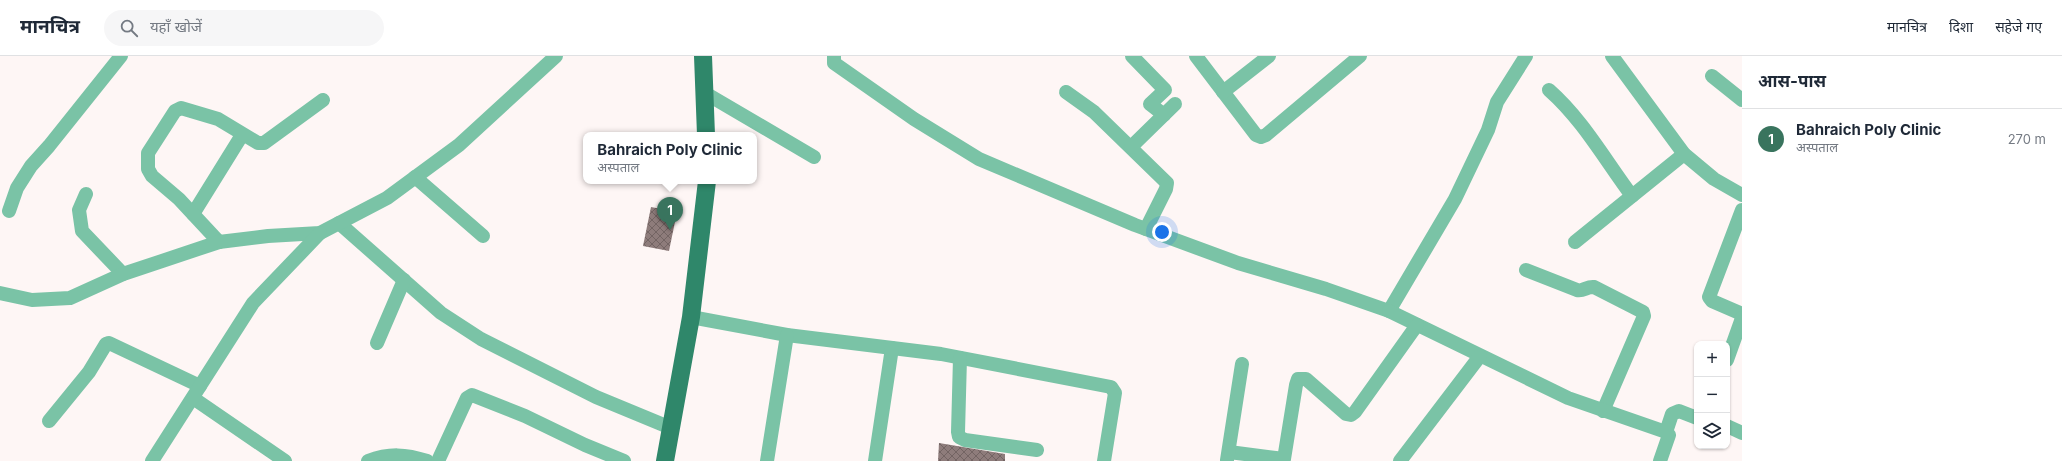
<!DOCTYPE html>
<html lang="hi">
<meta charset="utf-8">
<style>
:root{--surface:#fff;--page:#f6f6f7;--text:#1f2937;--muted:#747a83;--line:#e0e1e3;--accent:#39745e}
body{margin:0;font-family:Inter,"Noto Sans Devanagari",sans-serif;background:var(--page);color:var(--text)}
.controls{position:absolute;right:12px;bottom:12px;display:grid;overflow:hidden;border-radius:8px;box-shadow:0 1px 3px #0004}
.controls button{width:36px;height:36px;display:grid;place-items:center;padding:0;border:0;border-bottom:1px solid var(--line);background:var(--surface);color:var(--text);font:20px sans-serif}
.you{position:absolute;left:1162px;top:176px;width:14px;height:14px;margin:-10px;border:3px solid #fff;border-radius:50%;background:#1a73e8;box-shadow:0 0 0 6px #1a73e833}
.badge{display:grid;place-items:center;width:26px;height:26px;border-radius:50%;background:var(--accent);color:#fff;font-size:13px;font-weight:700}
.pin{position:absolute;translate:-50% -33px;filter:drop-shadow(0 1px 2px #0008)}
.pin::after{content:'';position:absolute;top:21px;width:14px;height:12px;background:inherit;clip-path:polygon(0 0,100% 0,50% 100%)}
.popup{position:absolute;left:583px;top:76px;width:174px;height:52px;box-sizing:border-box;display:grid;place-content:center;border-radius:8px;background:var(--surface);filter:drop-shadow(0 1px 3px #0005);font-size:13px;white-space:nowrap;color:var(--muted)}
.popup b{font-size:15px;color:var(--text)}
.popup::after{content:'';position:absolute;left:50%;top:100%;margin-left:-8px;border:8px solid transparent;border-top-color:var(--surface)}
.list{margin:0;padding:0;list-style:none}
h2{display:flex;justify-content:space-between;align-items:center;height:52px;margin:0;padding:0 16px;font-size:17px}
h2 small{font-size:13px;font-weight:400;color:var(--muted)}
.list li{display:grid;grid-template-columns:26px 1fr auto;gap:12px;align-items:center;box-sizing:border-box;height:60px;padding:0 16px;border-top:1px solid var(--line)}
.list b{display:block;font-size:15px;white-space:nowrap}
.list p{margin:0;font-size:13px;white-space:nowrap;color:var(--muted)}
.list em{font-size:13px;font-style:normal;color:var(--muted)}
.icon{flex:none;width:22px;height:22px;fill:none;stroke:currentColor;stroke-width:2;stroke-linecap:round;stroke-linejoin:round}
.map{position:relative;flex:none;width:1742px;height:405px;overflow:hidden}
header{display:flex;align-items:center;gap:24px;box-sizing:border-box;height:56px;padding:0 20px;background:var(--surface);border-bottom:1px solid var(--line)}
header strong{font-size:19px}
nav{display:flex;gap:22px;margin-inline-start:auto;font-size:14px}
.search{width:280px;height:36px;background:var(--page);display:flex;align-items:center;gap:10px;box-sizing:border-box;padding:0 14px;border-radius:22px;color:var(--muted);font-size:15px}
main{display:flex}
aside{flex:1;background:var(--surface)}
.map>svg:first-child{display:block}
.building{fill:url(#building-cross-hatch)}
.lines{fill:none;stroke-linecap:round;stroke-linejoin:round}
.minor{stroke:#7ac3a6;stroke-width:14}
.major{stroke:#2f876a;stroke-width:18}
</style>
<header>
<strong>मानचित्र</strong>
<div class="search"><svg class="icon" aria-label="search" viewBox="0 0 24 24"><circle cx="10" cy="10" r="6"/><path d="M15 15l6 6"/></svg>यहाँ खोजें</div>
<nav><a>मानचित्र</a><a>दिशा</a><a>सहेजे गए</a></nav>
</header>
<main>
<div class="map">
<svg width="1742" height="405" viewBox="0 0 1742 405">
<defs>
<pattern id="building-cross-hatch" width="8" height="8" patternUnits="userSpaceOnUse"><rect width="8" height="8" fill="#8e7c7b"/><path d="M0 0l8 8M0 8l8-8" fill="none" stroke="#736463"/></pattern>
</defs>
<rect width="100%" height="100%" fill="#fef6f5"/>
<!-- building -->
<g class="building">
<path d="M651,151L677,156L669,195L643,190Z"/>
<path d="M939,387L1005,398V405H938Z"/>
</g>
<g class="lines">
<!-- minor -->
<g class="minor">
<path d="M834,0V7L914,63L979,103L1135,169L1238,207L1326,233L1389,255L1455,143L1488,74L1497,46L1526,0"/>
<path d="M1132,0L1165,34L1150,48L1164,59"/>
<path d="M1196,0L1256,79L1261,81L1266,79L1360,0"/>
<path d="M1612,0L1684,98L1714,123L1742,139"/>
<path d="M1712,20L1742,44"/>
<path d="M1549,34C1583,64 1605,104 1632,140"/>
<path d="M1066,36L1094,56L1167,127L1166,133L1146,173"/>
<path d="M1223,36L1269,0"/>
<path d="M705,37L814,101"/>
<path d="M1131,91L1175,48"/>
<path d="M415,121L483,180"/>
<path d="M86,138L79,154L82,175L123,218"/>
<path d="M1742,154L1709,241L1712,245L1742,258"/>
<path d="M9,155L17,132L31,110L49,90L121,0"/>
<path d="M193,158L242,79"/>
<path d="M339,167L441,257L481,283L596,341L671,372"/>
<path d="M219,186L179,143L152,120L148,113V97L175,55L181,52L218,63L258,87H264L323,44"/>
<path d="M1575,186L1684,98"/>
<path d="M1526,214L1577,234C1583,236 1587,230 1594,231L1643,256L1644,260L1603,355"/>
<path d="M0,237L32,244L70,242L123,218L219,186L268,180L320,177L387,142L459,89L556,0"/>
<path d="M1389,255L1568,342L1666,376"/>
<path d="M691,261L787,279L941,298L1111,331L1115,337L1104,405"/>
<path d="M377,287L404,224"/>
<path d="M960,302L958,376L959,381L965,384L1037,394"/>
<path d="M1727,304L1742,262"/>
<path d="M193,342L285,405"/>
<path d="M49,365L89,316L106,288L109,287L200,330"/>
<path d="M1727,370L1742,377"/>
<path d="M1229,396L1284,403L1296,329L1298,323H1306L1346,358L1351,359L1355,356L1417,269"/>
<path d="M1227,404L1242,308"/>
<path d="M152,405L253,247L320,177"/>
<path d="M368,405C389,397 406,398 427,405"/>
<path d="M438,405L467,342L472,339L525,360L585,389L624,405"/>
<path d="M767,405L787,279"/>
<path d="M875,405L892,292"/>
<path d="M1400,405L1480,300"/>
<path d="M1660,405L1669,379L1666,376L1672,358L1679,355L1697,362"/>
</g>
<!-- major -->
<g class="major">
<path d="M703,0L706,79"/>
<path d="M665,405L691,261L707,125"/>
</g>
</g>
</svg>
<div class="controls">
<button>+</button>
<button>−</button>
<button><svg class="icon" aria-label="layers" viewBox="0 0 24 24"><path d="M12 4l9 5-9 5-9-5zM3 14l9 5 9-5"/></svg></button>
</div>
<div class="you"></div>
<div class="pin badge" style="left:670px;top:174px">1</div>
<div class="popup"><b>Bahraich Poly Clinic</b>अस्पताल</div>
</div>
<aside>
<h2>आस-पास<small></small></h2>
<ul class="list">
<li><span class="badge">1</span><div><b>Bahraich Poly Clinic</b><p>अस्पताल</p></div><em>270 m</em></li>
</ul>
</aside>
</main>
